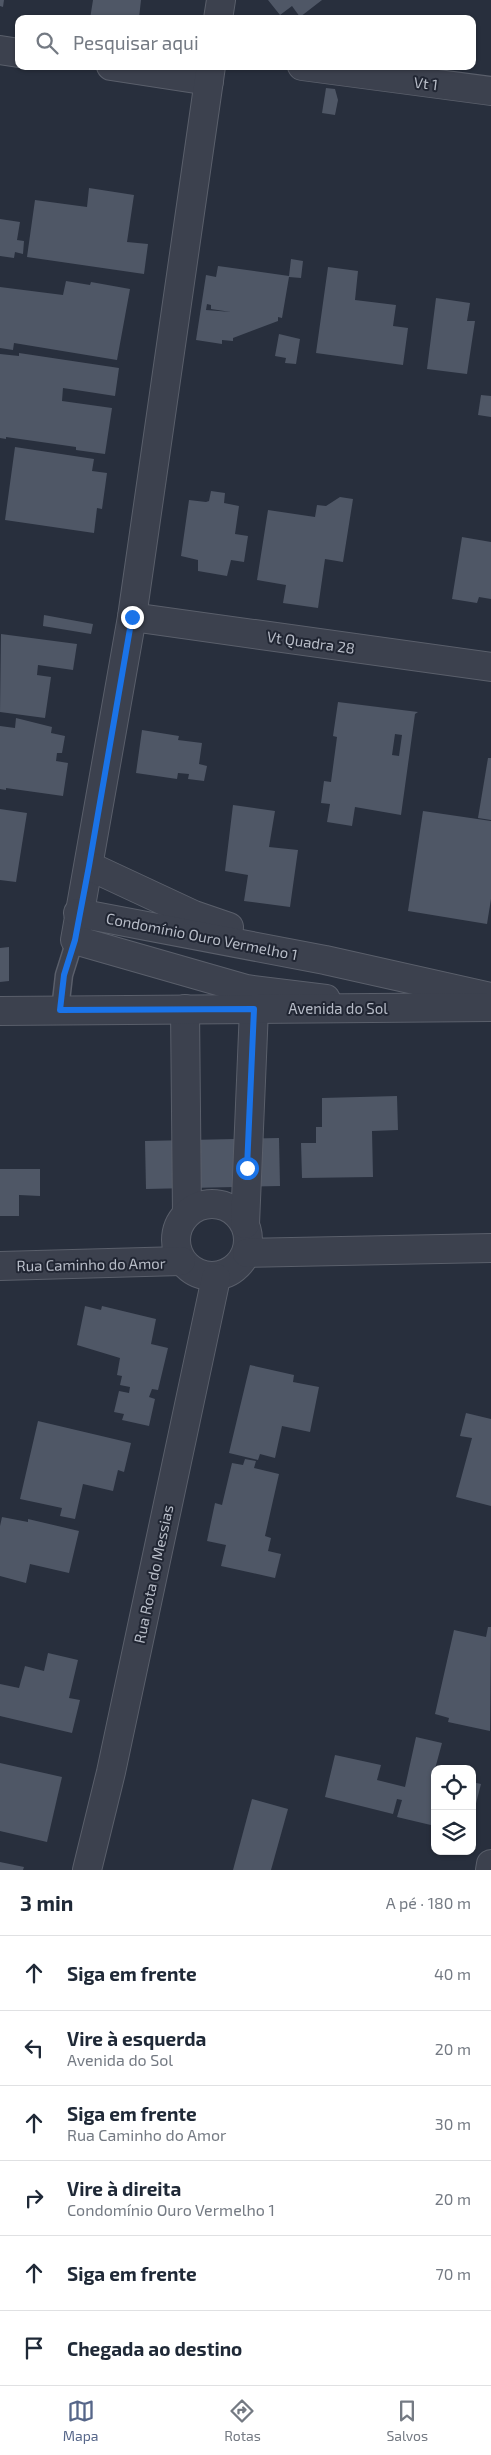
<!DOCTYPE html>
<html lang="pt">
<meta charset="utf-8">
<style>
:root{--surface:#fff;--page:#f2f2f3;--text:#1f2937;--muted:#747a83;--line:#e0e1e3;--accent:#566689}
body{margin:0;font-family:"Exo 2",sans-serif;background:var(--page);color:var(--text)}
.controls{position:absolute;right:15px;bottom:15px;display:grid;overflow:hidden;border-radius:10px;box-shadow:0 1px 4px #0004}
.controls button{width:45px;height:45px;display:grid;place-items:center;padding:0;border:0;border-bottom:1px solid var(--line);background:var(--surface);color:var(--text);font:25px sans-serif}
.stop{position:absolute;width:15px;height:15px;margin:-11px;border:4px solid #1a73e8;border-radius:50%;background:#fff}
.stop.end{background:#1a73e8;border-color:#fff;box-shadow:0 1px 5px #0008}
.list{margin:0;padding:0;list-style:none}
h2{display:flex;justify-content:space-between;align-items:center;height:65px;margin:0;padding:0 20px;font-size:21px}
h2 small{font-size:16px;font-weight:400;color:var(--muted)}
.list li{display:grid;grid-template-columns:32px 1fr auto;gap:15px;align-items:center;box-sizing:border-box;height:75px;padding:0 20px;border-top:1px solid var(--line)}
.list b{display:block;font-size:19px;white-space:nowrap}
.list p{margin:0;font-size:16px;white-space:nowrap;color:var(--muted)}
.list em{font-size:16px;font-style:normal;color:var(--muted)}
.icon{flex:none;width:28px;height:28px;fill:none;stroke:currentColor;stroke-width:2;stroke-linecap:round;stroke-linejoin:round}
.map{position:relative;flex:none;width:491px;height:1870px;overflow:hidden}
.search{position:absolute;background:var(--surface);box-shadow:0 1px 4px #0004;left:15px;right:15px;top:15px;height:55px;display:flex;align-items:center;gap:12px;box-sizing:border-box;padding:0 18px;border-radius:10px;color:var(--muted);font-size:19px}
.sheet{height:515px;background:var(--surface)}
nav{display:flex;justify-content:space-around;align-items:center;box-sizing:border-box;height:70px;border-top:1px solid var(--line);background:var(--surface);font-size:14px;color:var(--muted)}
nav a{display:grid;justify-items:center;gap:2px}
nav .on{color:var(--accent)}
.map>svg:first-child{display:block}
.building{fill:#4f5766;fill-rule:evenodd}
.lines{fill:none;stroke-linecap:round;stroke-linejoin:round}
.service-casing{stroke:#5a5f6b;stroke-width:19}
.minor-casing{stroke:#5a5f6b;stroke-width:30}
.tertiary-casing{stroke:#5a5f6b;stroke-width:30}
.service{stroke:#3c414e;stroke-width:16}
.minor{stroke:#3c414e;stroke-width:28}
.tertiary{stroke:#3c414e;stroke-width:28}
.route{stroke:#1a73e8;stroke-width:6}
.labels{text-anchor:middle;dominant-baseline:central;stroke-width:4;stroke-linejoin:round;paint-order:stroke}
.street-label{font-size:15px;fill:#b8bdc8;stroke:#212633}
</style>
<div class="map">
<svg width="491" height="1870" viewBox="0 0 491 1870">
<rect width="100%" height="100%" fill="#282f3d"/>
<!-- building -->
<g class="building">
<path d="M0,0H4L3,7L0,6Z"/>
<path d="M93,0H141L139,18L121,15V19H90Z"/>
<path d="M268,0H322L300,17L292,6L280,15Z"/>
<path d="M326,88L335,89L338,100L335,115L322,113Z"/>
<path d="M89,188L134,195L127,242L148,244L144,274L27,257L35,200L87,207Z"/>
<path d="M0,219L20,222L17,240L24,241L23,254L15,252L14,258L0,256Z"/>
<path d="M291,259L303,261L301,278L289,277L282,318L278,317V321L233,338V341L222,340V344L196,340L206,275L216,277L218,266L289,276ZM207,304L211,305V309L231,312L206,310Z"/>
<path d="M328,267L358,271L355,300L396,305L393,326L408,328L403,365L316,353Z"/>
<path d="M66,281L90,285L91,282L130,289L117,360L14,343L13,350L0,348V287L63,295Z"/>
<path d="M436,298L470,303L467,321H475L467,374L427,369Z"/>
<path d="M279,334L300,339L296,364L285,363L286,358L275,356Z"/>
<path d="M19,353L119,368L115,396L63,388L62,401L112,408L105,454L76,450V447L6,437V439L0,438V354L19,356Z"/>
<path d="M481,395L491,396V417L478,415Z"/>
<path d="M15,447L94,459L92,471L107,473L102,509L97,508L94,533L5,520Z"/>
<path d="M211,491L225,493L224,503L239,506L235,534L248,536L244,562L231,560L227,576L198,571V560L181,556L189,500L206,502L209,501Z"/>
<path d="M340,497L353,499L343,562L325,559L318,608L283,603L286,585L257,580L268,510L315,517L317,505L326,506Z"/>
<path d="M462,537L491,542V599L479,597L477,603L452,599Z"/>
<path d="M44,615L93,624L91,634L43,626Z"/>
<path d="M1,634L77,644L73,670L38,665L37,675L51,677L45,718L0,712Z"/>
<path d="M338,702L418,712L415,714L401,815L355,807L352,826L327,822L330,804L321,803L324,781L331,782L337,737L333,736ZM395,734L402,735L399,756L392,755Z"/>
<path d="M16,718L52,727L51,733L65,736L62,753H57L56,761L68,763L63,796L6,788V790L0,789V726L15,728Z"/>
<path d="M142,730L179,736L178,740L202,743L199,764L207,766L204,781L188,779L189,774L178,773L177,779L136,773Z"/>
<path d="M488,758H491V820L478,818Z"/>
<path d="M233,805L275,811L269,847L298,850L290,907L244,901L248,875L225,871Z"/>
<path d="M0,809L27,813L16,882L0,880Z"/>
<path d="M423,811L491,821V899L487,924L408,911Z"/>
<path d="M9,947V981L0,982V948Z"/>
<path d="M397,1096L398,1130L372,1131L373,1177L302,1178L301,1143H316V1127H322V1098Z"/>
<path d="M279,1138L280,1186L146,1189L145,1141Z"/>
<path d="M0,1169H40V1196L19,1195V1216H0Z"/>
<path d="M85,1306L101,1310L102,1306L156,1319L151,1344L168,1348L158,1390L152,1389L149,1397L155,1399L149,1426L122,1420L124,1414L114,1412L119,1391L129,1393L130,1387L120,1385L122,1376L117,1375L120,1358L77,1345Z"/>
<path d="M250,1365L294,1375L293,1382L319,1387L310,1432L282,1426L275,1458L260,1454L258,1460L229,1453Z"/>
<path d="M466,1413L491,1419V1506L456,1497L472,1438L460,1436Z"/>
<path d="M38,1421L131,1443L124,1472L118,1470L113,1491L83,1484L75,1519L60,1516L62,1508L20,1499Z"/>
<path d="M245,1459L256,1461L254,1468L279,1474L265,1536L271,1538L268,1551L281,1554L275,1578L221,1566L226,1545L207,1541L215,1503L222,1505L232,1463L243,1465Z"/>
<path d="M2,1517L28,1522V1519L79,1531L69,1573L30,1564L26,1583L0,1576V1526Z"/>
<path d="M488,1627H491L490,1731L448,1722L449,1718L435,1714L454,1630L486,1637Z"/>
<path d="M48,1653L78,1660L69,1698L80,1700L72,1733L0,1716V1684L19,1688L25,1666L44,1671Z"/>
<path d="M416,1737L442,1743L435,1769V1826L397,1817L402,1800L397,1799L393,1814L325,1797L335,1755L381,1765L377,1780L405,1787Z"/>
<path d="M0,1763L62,1777L47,1842L0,1831Z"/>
<path d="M472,1782L481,1784L473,1815H472Z"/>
<path d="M252,1799L288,1809L271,1870H233Z"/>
<path d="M0,1862L24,1867L23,1870H0Z"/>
</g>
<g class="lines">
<!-- service casing -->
<g class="service-casing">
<path id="service" d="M60,1010L64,975L75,940"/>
</g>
<!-- minor casing -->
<g class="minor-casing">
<g id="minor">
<path d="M218,19L221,0"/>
<path d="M0,50L19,53"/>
<path d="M111,66L209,81"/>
<path d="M211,66L132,617L75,940L246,989L326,999"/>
<path d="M302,66L491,91"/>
<path d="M132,617L491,667"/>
<path d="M89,866L194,915L229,927"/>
<path d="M78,913L325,960L491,997"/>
<path d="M185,1009L187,1213"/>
<circle cx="212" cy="1240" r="36"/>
<path d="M245,1224L254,1009"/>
<path d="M247,1253L491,1248"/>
<path d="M0,1266L181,1261"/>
<path d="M87,1870L111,1772L216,1278"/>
<path d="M490,1870L491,1864"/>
</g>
</g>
<!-- tertiary casing -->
<g class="tertiary-casing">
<path id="tertiary" d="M0,1011L491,1007"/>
</g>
<!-- service -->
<use href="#service" class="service"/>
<!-- minor -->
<use href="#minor" class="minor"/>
<!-- tertiary -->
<use href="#tertiary" class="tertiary"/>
</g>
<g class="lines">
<!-- route -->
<path class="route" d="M132,617L89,866L75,940L64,975L60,1010L254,1009L247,1168"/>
</g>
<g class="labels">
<!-- street labels -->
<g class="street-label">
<text transform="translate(426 83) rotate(7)">Vt 1</text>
<text transform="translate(311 642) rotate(8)">Vt Quadra 28</text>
<text transform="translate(202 936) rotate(11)">Condomínio Ouro Vermelho 1</text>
<text x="338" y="1008">Avenida do Sol</text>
<text transform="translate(91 1264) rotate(-1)">Rua Caminho do Amor</text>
<text transform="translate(153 1574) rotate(-78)">Rua Rota do Messias</text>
</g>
</g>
</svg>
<div class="controls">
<button><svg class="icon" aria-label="locate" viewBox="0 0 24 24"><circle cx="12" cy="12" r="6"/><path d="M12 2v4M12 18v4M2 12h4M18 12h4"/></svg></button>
<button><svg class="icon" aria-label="layers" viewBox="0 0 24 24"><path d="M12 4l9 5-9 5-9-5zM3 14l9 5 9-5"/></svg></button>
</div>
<div class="stop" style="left:247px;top:1168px"></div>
<div class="stop end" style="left:132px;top:617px"></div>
<div class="search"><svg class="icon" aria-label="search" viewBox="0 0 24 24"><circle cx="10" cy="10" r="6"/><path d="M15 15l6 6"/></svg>Pesquisar aqui</div>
</div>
<section class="sheet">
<h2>3 min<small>A pé · 180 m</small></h2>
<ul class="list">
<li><svg class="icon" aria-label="ahead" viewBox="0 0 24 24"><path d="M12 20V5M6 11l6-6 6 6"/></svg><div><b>Siga em frente</b></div><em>40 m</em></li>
<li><svg class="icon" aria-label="left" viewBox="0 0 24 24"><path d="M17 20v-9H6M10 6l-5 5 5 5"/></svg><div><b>Vire à esquerda</b><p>Avenida do Sol</p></div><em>20 m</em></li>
<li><svg class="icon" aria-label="ahead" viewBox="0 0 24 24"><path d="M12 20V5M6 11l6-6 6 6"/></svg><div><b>Siga em frente</b><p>Rua Caminho do Amor</p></div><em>30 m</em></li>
<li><svg class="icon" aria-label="right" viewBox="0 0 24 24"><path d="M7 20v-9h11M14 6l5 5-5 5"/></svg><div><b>Vire à direita</b><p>Condomínio Ouro Vermelho 1</p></div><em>20 m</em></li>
<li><svg class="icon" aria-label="ahead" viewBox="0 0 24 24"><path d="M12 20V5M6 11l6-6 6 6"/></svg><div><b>Siga em frente</b></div><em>70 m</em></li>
<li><svg class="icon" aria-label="arrive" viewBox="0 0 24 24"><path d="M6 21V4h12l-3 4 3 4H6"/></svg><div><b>Chegada ao destino</b></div></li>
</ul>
</section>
<nav>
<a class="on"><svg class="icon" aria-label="map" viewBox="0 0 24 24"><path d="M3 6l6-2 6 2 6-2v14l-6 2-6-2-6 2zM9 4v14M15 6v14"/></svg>Mapa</a>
<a><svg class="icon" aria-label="directions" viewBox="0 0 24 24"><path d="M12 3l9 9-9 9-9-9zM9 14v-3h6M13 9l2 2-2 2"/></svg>Rotas</a>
<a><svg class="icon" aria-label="saved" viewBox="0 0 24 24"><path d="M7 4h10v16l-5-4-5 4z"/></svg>Salvos</a>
</nav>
